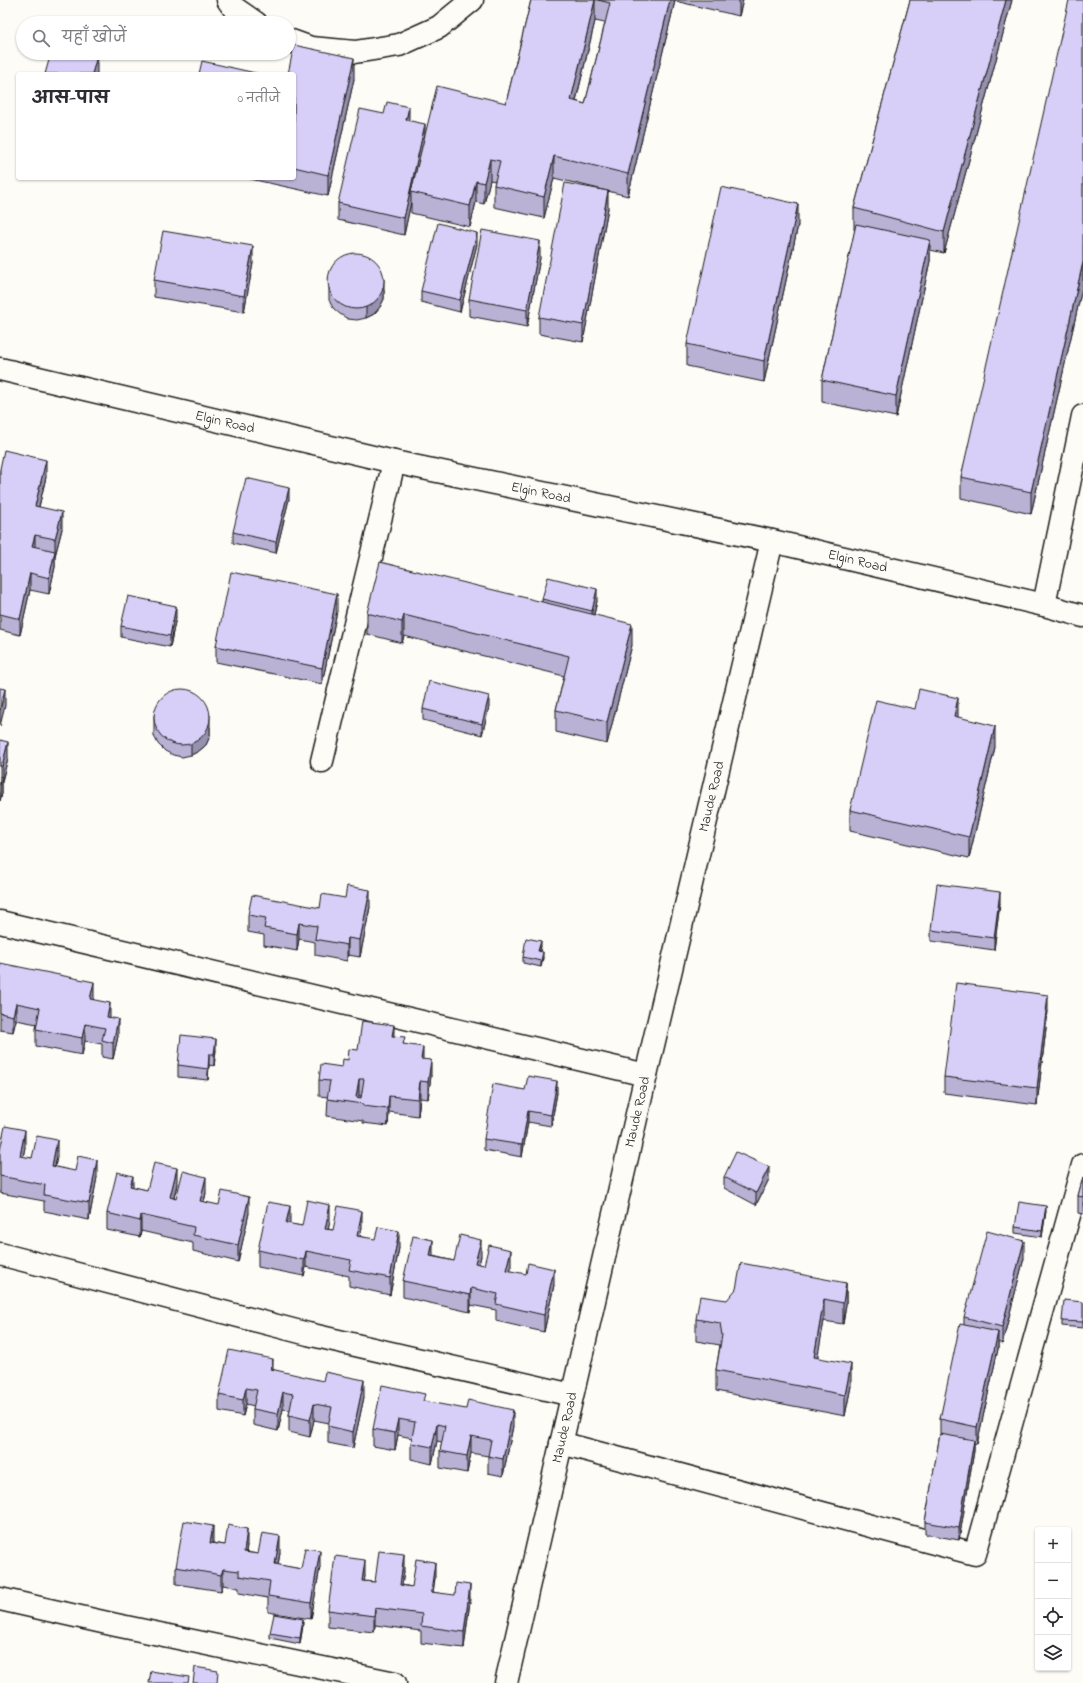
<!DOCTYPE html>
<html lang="hi">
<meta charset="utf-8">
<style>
:root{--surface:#fff;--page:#f7f7f7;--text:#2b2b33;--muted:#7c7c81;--line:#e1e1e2}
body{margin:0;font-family:"Indie Flower","Playpen Sans Deva",sans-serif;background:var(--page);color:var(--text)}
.controls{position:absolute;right:12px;bottom:12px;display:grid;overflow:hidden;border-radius:4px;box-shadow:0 1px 3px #0004}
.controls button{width:36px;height:36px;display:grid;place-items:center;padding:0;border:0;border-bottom:1px solid var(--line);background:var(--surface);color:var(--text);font:20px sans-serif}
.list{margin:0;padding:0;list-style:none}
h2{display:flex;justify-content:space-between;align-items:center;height:52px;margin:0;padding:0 16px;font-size:17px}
h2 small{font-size:13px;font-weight:400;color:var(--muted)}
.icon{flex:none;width:22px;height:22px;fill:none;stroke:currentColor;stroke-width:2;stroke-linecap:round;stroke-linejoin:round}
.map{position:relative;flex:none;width:1083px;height:1683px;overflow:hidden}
.search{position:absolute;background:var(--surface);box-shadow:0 1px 3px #0004;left:16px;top:16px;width:280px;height:44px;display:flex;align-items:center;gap:10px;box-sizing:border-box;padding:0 14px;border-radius:22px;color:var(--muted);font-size:15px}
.panel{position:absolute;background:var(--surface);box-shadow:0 1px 3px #0004;left:16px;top:72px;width:280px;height:108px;border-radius:4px}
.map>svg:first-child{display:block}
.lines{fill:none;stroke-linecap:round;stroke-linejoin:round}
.minor-casing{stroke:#1c1c1c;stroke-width:25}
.minor{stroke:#fdfcf7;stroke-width:22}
.wall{fill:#b9b2d5;stroke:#1c1c1c;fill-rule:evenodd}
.shaded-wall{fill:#9691ae;stroke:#1c1c1c}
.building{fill:#d7cff8;stroke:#1c1c1c;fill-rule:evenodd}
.labels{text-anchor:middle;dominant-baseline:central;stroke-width:3.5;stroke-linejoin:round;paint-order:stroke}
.street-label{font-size:14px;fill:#1c1c1c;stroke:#fdfcf7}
</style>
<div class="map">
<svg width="1083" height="1683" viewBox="0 0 1083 1683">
<rect width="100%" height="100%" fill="#fdfcf7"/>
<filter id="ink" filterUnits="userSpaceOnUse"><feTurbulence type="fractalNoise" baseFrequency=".025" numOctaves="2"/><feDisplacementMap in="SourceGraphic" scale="8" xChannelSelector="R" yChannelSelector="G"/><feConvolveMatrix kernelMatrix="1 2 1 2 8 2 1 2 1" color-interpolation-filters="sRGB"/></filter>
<g filter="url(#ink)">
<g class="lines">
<!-- minor casing -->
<g class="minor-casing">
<g id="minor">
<path d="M228,0L233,7L256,23"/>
<path d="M289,40L311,48L355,52L399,45L439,27L472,0"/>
<path id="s1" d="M0,369L394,462L772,541L1044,605L1083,616"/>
<path d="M1044,605L1083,416"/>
<path d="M322,761L394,462"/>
<path d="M0,922L646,1075"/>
<path d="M0,1254L308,1334L572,1395"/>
<path d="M561,1443L975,1554L1083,1165"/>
<path d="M0,1599L116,1625L395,1683"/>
<path id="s2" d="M506,1683L646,1075L772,541"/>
</g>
</g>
<!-- minor -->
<use href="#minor" class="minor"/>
</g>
<!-- wall -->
<g class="wall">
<path d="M531,0H743L739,16L675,1L628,196L554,178L544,218L494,207V185L495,181L490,180L484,204L476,202L470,227L411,213V202L404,235L338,220V203L384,114L409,121L425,136L506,103ZM595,21L605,23L585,104L576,101Z"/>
<path d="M910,0H1012L944,253L930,250V261L896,417L822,402V380L855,230H854V208Z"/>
<path d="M1083,0V284L1031,514L961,498V477Z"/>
<path d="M294,74L354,79L328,196L246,178H294Z"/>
<path d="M608,208L583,342L539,334V317Z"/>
<path d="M798,225L764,382L687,366V344Z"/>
<path d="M477,244L460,312L421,302V291Z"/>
<path d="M540,258L527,327L469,316V299Z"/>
<path d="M253,263L244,312L154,297V280Z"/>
<path d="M329,279L384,290V299L380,307L374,314L366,318L357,320L348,319L340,314L333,308L329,300Z"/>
<path d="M0,469L46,477L39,507L62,529L55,556V567L49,594L30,590L20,635L0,630Z"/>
<path d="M289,499L276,553L233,543V532Z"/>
<path d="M542,599L597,601L594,615L632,645L607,744L556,732V710L564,676L404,636L402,643L367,634V613L542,602Z"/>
<path d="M337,611L322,684L216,662V646Z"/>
<path d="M176,617L170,647L121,637V626Z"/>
<path d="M489,707L482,735L423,720V709Z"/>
<path d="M915,709L958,717L995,747L969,858L850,831V810Z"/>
<path d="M154,715L210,727V736L206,745L199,751L191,755L182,757L173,755L165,751L158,744L154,736Z"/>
<path d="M0,740L8,758L2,781V793L0,801Z"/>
<path d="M1000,903L994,950L931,941V930Z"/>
<path d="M370,907L360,957L348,955L347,961L315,955V942L299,939L297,951L264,945V935L248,932V915L320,908Z"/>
<path d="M541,946L540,952L543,958L541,967L523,963V957Z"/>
<path d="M0,963L94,998L93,1000L110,1018L118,1036L113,1059L102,1057V1044L85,1041L82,1055L36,1046V1029L37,1024L16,1020L13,1032L0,1030Z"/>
<path d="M1048,1011L1037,1105L944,1093V1077Z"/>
<path d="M394,1036L423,1059L431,1076L428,1099L420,1098L418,1116L389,1112L388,1126L363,1123V1121L327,1116L328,1097L319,1096V1080L342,1067L358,1050ZM359,1095L361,1096V1098L358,1097Z"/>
<path d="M216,1050L214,1066L209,1065L208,1080L178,1077V1065Z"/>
<path d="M525,1090L557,1093L551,1126L528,1122L522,1157L484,1150V1139Z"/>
<path d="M25,1147L23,1157L32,1158L57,1156L55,1167L97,1177L89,1220L44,1211V1201L0,1193V1151Z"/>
<path d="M724,1177L769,1179L756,1205L724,1188Z"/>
<path d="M1083,1177V1214L1078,1213V1196Z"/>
<path d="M177,1184L174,1198L176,1199L206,1193L204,1202L249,1213L238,1262L193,1251V1243L141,1231L140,1237L107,1230V1213L133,1187L147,1190Z"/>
<path d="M1046,1211L1042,1237L1015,1233V1227Z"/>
<path d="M330,1221L328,1229L333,1230L362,1227L360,1236L399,1248L390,1295L349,1286V1276L306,1267L304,1276L258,1267V1250L290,1224L302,1226Z"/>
<path d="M433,1256L454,1261L481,1256L479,1264L484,1265L511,1266L510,1271L554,1285L544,1332L496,1321V1310L471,1305L470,1312L403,1297V1281Z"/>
<path d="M1024,1258L1002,1344L998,1342V1349L977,1444L974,1443V1451L959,1540L925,1534V1522L940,1434V1419L964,1325V1317Z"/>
<path d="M846,1283V1305L843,1324L824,1321L817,1357L851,1386L845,1416L716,1391V1370L720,1345L696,1341V1319L727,1300Z"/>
<path d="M1083,1302V1328L1062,1326V1321Z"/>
<path d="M273,1370L364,1397L353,1448L328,1443V1426L329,1423L314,1420L310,1437L289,1432V1415L290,1410L283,1409L278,1431L253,1425V1409L254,1406L246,1404L243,1416L219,1411V1395Z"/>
<path d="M425,1401L513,1426L503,1476L488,1473V1456L471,1453L467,1473L440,1468V1451L442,1442L437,1441L432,1464L411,1459V1443L412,1438L398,1435L395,1450L373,1446V1429Z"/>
<path d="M213,1542V1543L225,1545H247L246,1552L258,1554L280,1553L278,1565L301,1569L320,1567L311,1619L268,1612V1598L239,1593V1588L223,1585L221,1591L176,1584V1567Z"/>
<path d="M404,1571L402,1585L412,1587L435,1578L433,1592L470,1601L464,1648L421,1643V1631L375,1625L374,1632L328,1627V1610L365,1576L364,1581L375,1582Z"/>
<path d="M303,1625L300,1644L270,1638V1633Z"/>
</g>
<!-- shaded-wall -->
<g class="shaded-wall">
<path d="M595,0V21L571,121V100Z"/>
<path d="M670,0H675V1L628,196V174Z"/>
<path d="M739,0H743L739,16Z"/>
<path d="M1006,0H1012L944,253V232Z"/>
<path d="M97,56V74H92Z"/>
<path d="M354,58V79L328,196V175Z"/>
<path d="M409,107V123L406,120Z"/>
<path d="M425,124V141L411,192V202L404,235V218Z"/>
<path d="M554,156V178L544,218V197Z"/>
<path d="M490,159V180L484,204V183Z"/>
<path d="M476,181V202L470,227V206Z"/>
<path d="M608,191V208L583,342V325Z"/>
<path d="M798,204V225L764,382V361Z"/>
<path d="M477,233V244L460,312V300Z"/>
<path d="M930,240V261L896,417V396Z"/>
<path d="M540,241V258L527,327V310Z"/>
<path d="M253,246V263L244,312V296Z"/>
<path d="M1083,262V284L1031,514V492Z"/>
<path d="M384,279V299L380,307L374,314L366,318V307Z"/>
<path d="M46,460V477L35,523V506Z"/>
<path d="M289,488V499L276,553V542Z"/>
<path d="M62,512V529L55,556V567L49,594V578L55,551V539Z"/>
<path d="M35,535V552L32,546Z"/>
<path d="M30,573V590L20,635V619Z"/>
<path d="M597,589V601L592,623V611Z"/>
<path d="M337,594V611L322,684V668Z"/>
<path d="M176,606V617L170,647V636Z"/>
<path d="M404,615V636L402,643V622Z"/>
<path d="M632,624V645L607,744V722Z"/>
<path d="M5,689V706L0,726V710Z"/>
<path d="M489,696V707L482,735V724Z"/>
<path d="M958,698V719L954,716Z"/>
<path d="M210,715V736L206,745L199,751L191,755V744Z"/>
<path d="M995,726V747L969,858V837Z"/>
<path d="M8,742V758L2,781V793L0,801V785L2,779V766Z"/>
<path d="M370,890V907L360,957V940Z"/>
<path d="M1000,892V903L994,950V938Z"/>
<path d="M299,923V939L297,951V934Z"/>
<path d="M348,938V955L347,961V945Z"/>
<path d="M541,941V946L538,957V951Z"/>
<path d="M543,952V958L541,967V961Z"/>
<path d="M94,982V998L90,1016V999Z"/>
<path d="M1048,995V1011L1037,1105V1088Z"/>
<path d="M16,1003V1020L13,1032V1016Z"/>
<path d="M110,1003V1020L107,1017Z"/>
<path d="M118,1019V1036L113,1059V1043Z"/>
<path d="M85,1024V1041L82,1055V1038Z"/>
<path d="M394,1025V1041L392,1036Z"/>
<path d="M216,1039V1050L214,1066V1054Z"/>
<path d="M423,1047V1063L421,1059Z"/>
<path d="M209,1054V1065L208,1080V1069Z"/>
<path d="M431,1060V1076L428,1099V1082Z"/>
<path d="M359,1079V1095L358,1103L356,1097Z"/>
<path d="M420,1081V1098L418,1116V1099Z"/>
<path d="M557,1081V1093L551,1126V1115Z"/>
<path d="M389,1096V1112L388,1126V1109Z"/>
<path d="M528,1111V1122L522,1157V1145Z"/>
<path d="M25,1130V1147L20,1173V1156Z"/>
<path d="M57,1140V1156L52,1183V1166Z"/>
<path d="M97,1160V1177L89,1220V1203Z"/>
<path d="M769,1167V1179L756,1205V1193Z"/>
<path d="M177,1168V1184L170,1214V1197Z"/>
<path d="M133,1176V1192L130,1186Z"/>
<path d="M206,1177V1193L200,1218V1201Z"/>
<path d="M249,1197V1213L238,1262V1245Z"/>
<path d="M330,1205V1221L325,1245V1229Z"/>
<path d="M290,1206V1223L286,1240V1223Z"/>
<path d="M1046,1206V1211L1042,1237V1231Z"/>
<path d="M362,1211V1227L357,1252V1236Z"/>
<path d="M141,1215V1231L140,1237V1221Z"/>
<path d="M399,1231V1248L390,1295V1278Z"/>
<path d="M433,1240V1257L430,1256Z"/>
<path d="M481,1240V1256L475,1280V1263Z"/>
<path d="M1024,1241V1258L1002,1344V1327Z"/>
<path d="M511,1250V1266L506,1286V1270Z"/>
<path d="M306,1251V1267L304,1276V1260Z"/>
<path d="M554,1269V1285L544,1332V1315Z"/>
<path d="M846,1283V1305L843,1324V1303Z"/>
<path d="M471,1288V1305L470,1312V1295Z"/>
<path d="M824,1299V1321L814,1378V1357Z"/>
<path d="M998,1332V1349L977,1444V1427Z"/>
<path d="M273,1359V1376L271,1369Z"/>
<path d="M851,1364V1386L845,1416V1395Z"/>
<path d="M364,1380V1397L353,1448V1432Z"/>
<path d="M246,1388V1404L243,1416V1400Z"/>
<path d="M283,1392V1409L278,1431V1414Z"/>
<path d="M314,1404V1420L310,1437V1420Z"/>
<path d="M513,1410V1426L503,1476V1459Z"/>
<path d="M398,1419V1435L395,1450V1433Z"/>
<path d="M437,1424V1441L432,1464V1447Z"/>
<path d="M471,1436V1453L467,1473V1456Z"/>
<path d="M974,1440V1451L959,1540V1528Z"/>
<path d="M213,1526V1542L210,1560V1543Z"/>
<path d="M247,1529V1545L244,1568V1552Z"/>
<path d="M280,1536V1553L275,1581V1564Z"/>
<path d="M320,1550V1567L311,1619V1603Z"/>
<path d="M404,1554V1571L400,1602V1585Z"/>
<path d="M365,1560V1576L362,1597V1581Z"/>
<path d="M435,1562V1578L431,1608V1592Z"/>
<path d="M223,1569V1585L221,1591V1575Z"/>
<path d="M470,1585V1601L464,1648V1632Z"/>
<path d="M375,1608V1625L374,1632V1616Z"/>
<path d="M303,1619V1625L300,1644V1638Z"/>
</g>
<!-- building -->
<g class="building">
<path d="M531,0H595L571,100L585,104L610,3L598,0H670L628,174L554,156L544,197L494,185L500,161L490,159L484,183L476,181L470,206L411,192L437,86L506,103Z"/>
<path d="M910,0H1006L944,232L854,208Z"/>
<path d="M1069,0H1083V262L1031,492L961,477Z"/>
<path d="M294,45L354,58L328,175L294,167V74H288Z"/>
<path d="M51,53H87L97,56L92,74H45Z"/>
<path d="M202,61L260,74H199Z"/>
<path d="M387,102L409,107L406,120L425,124L404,218L338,203L360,109L384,114Z"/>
<path d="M565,183L608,191L583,325L539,317Z"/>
<path d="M721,187L798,204L764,361L687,344Z"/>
<path d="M438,223L477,233L460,300L421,291Z"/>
<path d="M856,224L930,240L896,396L822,380Z"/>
<path d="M482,230L540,241L527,310L469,299Z"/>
<path d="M163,231L253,246L244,296L154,280Z"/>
<circle cx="356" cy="281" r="28"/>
<path d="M4,450L46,460L35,506L62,512L55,539L35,535L32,546L55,551L49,578L30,573L20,619L0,614V469Z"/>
<path d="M246,478L289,488L276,542L233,532Z"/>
<path d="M380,562L632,624L607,722L556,710L569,656L404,615L402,622L367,613Z"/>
<path d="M231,572L337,594L322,668L216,646Z"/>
<path d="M548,577L597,589L592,611L542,599Z"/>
<path d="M128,596L176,606L170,636L121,626Z"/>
<path d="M429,681L489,696L482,724L423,709Z"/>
<path d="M0,688L5,689L0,710Z"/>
<circle cx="182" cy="717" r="28"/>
<path d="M919,689L958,698L954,716L995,726L969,837L850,810L876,700L915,709Z"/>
<path d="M0,740L8,742L2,766H0Z"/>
<path d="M0,776L2,777L0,785Z"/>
<path d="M937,884L1000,892L994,938L931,930Z"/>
<path d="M347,886L370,890L360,940L348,938L347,945L315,939L317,926L299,923L297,934L264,928L266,918L248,915L252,895L320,908L322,894L345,898Z"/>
<path d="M526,938L541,941L538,951L543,952L541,961L523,957Z"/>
<path d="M0,963L94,982L90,999L110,1003L107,1017L118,1019L113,1043L102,1040L105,1028L85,1024L82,1038L36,1029L40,1008L16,1003L13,1016L0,1013Z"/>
<path d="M956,983L1048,995L1037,1088L944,1077Z"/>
<path d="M362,1021L394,1025L392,1036L405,1037L403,1044L423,1047L421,1059L431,1060L428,1082L420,1081L418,1099L389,1096L388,1109L363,1106V1104L327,1099L330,1081L319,1080L321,1064L342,1067L343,1059L348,1060L349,1049L358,1050ZM359,1079H364L361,1098L356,1097Z"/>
<path d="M181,1035L216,1039L214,1054H209L208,1069L178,1065Z"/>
<path d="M528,1076L557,1081L551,1115L528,1111L522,1145L484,1139L493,1084L525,1090Z"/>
<path d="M5,1126L25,1130L20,1156L32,1158L37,1136L57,1140L52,1166L75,1171L78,1156L97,1160L89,1203L44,1195L45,1185L0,1176V1151Z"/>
<path d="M736,1152L769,1167L756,1193L724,1177Z"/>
<path d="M154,1163L177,1168L170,1197L176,1199L183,1171L206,1177L200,1201L219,1205L222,1191L249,1197L238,1245L193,1235L194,1227L141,1215L140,1221L107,1213L117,1172L133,1176L130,1186L147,1190Z"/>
<path d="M1083,1177V1197L1078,1196Z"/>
<path d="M307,1200L330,1205L325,1229L333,1230L338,1206L362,1211L357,1236L375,1239L378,1227L399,1231L390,1278L349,1270L351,1260L306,1251L304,1260L258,1250L268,1202L290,1206L286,1223L302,1226Z"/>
<path d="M1019,1202L1046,1206L1042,1231L1015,1227Z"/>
<path d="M987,1231L1024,1241L1002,1327L964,1317Z"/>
<path d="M460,1235L481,1240L475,1263L484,1265L489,1245L511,1250L506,1270L526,1274L528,1263L554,1269L544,1315L496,1304L498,1294L471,1288L470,1295L403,1281L413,1236L433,1240L430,1256L454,1261Z"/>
<path d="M741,1263L846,1283L843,1303L824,1299L814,1357L851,1364L845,1395L716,1370L722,1335L720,1323L696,1319L700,1296L727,1300L736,1289Z"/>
<path d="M1064,1300L1083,1302V1322L1062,1321Z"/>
<path d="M960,1324L998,1332L977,1427L940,1419Z"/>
<path d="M229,1350L273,1359L271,1369L323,1381L325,1372L364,1380L353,1432L328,1426L332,1407L314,1404L310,1420L289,1415L293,1394L283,1392L278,1414L253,1409L257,1390L246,1388L243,1400L219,1395Z"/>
<path d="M382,1385L425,1394L423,1401L466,1409L468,1400L513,1410L503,1459L488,1456L491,1440L471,1436L467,1456L440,1451L445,1426L437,1424L432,1447L411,1443L415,1422L398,1419L395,1433L373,1429Z"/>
<path d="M940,1434L974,1440L959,1528L925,1522Z"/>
<path d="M184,1521L213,1526L210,1543L225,1545L228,1525L247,1529L244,1552L258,1554L262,1533L280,1536L275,1564L301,1569L305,1548L320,1550L311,1603L268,1596L270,1581L239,1576V1571L223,1569L221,1575L176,1567Z"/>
<path d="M379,1551L404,1554L400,1585L412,1587L416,1559L435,1562L431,1592L455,1595L456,1583L470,1585L464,1632L421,1626L422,1614L375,1608L374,1616L328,1610L335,1556L365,1560L362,1581L375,1582Z"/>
<path d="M274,1614L303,1619L300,1638L270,1633Z"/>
<path d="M195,1667L218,1671L217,1683H193Z"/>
<path d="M151,1671L189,1677L188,1683H149Z"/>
</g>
</g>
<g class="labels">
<!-- street labels -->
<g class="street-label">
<text stroke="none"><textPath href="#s1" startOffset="231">Elgin Road</textPath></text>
<text stroke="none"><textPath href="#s1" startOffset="555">Elgin Road</textPath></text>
<text stroke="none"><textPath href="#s1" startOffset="879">Elgin Road</textPath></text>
<text stroke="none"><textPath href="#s2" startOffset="910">Maude Road</textPath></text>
<text stroke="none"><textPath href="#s2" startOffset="586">Maude Road</textPath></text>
<text stroke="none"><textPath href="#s2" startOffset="262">Maude Road</textPath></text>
</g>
</g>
</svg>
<div class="controls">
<button>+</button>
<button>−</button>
<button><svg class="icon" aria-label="locate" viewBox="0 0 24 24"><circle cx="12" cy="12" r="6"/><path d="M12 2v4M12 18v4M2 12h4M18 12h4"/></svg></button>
<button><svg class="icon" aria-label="layers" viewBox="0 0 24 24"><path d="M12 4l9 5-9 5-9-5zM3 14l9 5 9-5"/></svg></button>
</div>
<div class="search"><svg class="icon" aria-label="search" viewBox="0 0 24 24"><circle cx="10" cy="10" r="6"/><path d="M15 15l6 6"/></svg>यहाँ खोजें</div>
<section class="panel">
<h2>आस-पास<small>0 नतीजे</small></h2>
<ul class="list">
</ul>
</section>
</div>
